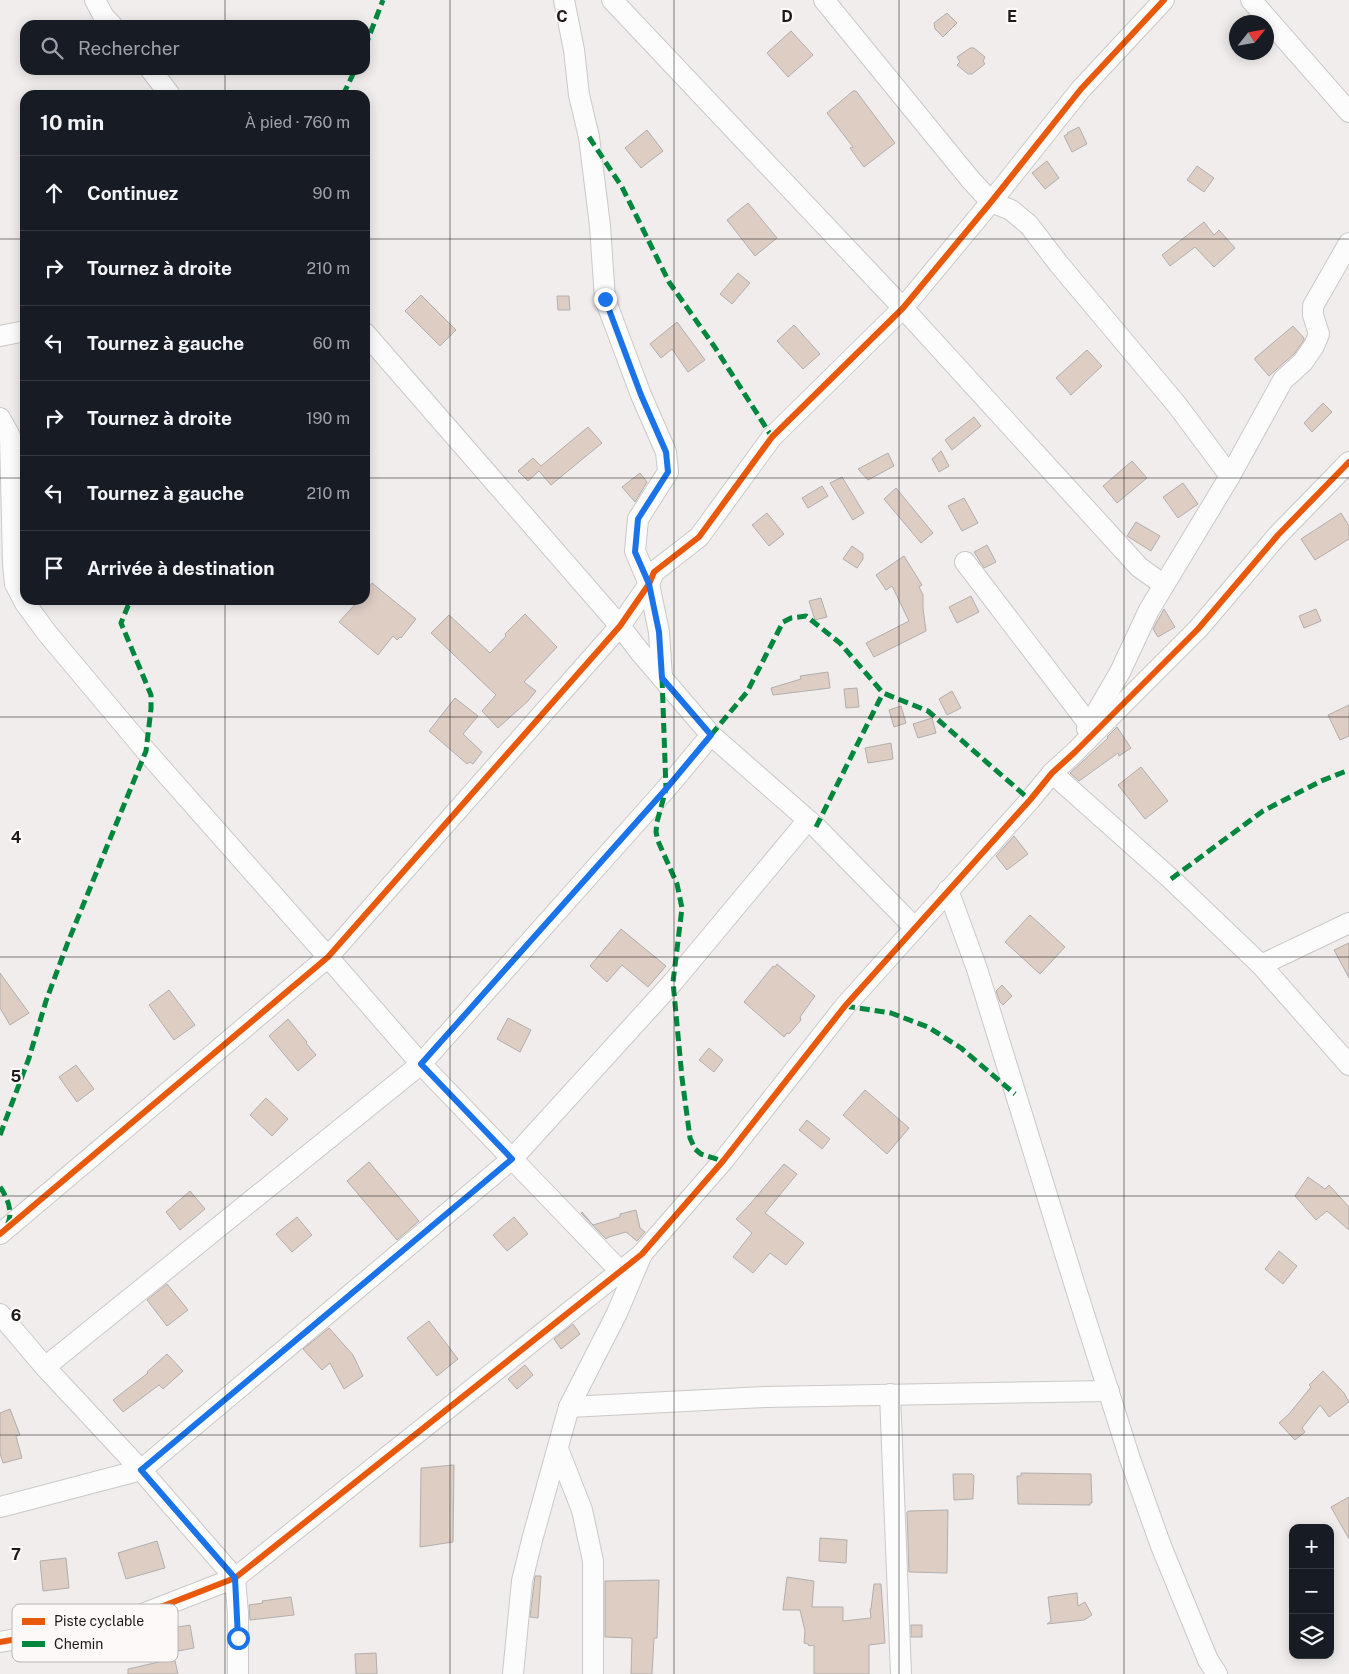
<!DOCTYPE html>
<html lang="fr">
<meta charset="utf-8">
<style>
:root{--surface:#171b24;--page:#242831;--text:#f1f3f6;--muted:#9ea1a6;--line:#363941}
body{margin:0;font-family:"Public Sans",sans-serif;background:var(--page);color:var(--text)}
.controls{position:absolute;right:15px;bottom:15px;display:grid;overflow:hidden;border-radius:10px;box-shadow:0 2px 12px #0003}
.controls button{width:45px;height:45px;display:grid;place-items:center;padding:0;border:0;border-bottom:1px solid var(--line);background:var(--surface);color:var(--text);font:25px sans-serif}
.compass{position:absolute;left:1229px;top:15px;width:45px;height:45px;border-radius:50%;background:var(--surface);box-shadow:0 2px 12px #0003;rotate:59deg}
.stop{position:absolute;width:15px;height:15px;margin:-11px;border:4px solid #1a73e8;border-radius:50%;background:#fff}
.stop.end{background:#1a73e8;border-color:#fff;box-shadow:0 1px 5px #0008}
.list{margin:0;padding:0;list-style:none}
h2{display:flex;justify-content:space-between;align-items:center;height:65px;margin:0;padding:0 20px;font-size:21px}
h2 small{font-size:16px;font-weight:400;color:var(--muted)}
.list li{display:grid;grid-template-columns:32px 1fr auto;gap:15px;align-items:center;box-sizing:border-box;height:75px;padding:0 20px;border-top:1px solid var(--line)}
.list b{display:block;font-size:19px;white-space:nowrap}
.list em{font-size:16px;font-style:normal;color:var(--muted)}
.icon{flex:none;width:28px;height:28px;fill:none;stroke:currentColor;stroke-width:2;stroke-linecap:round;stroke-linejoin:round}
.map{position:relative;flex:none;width:1349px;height:1674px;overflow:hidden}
.search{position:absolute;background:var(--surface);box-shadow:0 2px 12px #0003;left:20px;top:20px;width:350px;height:55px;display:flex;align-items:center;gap:12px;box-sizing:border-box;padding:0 18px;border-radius:15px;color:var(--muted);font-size:19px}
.panel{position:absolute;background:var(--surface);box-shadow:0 2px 12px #0003;left:20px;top:90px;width:350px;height:515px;border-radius:15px}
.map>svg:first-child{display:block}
.building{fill:#ddcdc3;stroke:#b1afae}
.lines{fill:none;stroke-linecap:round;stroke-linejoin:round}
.minor-casing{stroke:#cbc9c8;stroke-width:22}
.minor{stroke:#fdfcfc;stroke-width:20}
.quiet{stroke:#00873e;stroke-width:5;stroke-dasharray:10 5;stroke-linecap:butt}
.cycleway-casing{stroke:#fef9f9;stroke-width:9}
.cycleway{stroke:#e8590c;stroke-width:6}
.route{stroke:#1a73e8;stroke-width:6}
.grid{fill:none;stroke:#1c1a1a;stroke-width:1;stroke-opacity:0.55}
.key{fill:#fef9f9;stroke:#bab6b6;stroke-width:1}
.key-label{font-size:14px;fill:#1c1a1a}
.grid-label{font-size:16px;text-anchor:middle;font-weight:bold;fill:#1c1a1a;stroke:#fef9f9;stroke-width:4.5;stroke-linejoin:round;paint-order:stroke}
</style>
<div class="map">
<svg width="1349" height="1674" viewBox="0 0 1349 1674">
<rect width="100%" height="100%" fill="#f0edec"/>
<!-- building -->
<g class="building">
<path d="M947,13L957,23L943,37L935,29L934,23Z"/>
<path d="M791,31L813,55L788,77L767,53Z"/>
<path d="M970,48H974L985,57L983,61L985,64L972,74H968L957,65L960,62L957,57Z"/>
<path d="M853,91H856L895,143L864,167L850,148L853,147L827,113Z"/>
<path d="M1079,127L1087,144L1072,152L1064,136L1068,134L1067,133Z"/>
<path d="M647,130L663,151L641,168L625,148Z"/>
<path d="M1047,161L1059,178L1045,189L1032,173Z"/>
<path d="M1197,166L1214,178L1204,192L1187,180Z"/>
<path d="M748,203L777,238L755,256L727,220Z"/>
<path d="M1204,222L1214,235L1219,230L1235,248L1214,267L1195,247L1170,266L1162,255Z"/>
<path d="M738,273L750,283L732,304L720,294Z"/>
<path d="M421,295L456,330L440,346L405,311Z"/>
<path d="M557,296H569L570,310H558Z"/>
<path d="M677,322L705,360L688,372L672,349L661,358L650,344Z"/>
<path d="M794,325L820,354L803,369L777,341Z"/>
<path d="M1293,326L1304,338V340L1295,353L1269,376L1255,360V358Z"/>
<path d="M1087,350L1102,366L1071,395L1056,378Z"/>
<path d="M1323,403L1332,412L1312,432L1304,423Z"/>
<path d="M974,417L981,426L952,450L945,440Z"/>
<path d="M588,427L602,443L551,485L539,471L528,481L518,471L533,458L541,466Z"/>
<path d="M941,451L949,466L939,472L932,459Z"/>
<path d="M888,453L894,466L868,480L858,469Z"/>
<path d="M1132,461L1147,478L1117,503L1103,486Z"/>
<path d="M640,473L647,482L635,502L622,487Z"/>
<path d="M842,477L864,513L853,520L830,483Z"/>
<path d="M1183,483L1198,504L1178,518L1163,497Z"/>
<path d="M822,486L828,496L808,508L802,498Z"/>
<path d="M896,488L933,533L921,543L884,499Z"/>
<path d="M964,498L978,523L962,531L948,506Z"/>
<path d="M767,513L784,534L769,546L752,525Z"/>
<path d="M1341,513L1349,526V539L1315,560L1301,539Z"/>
<path d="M1136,522L1160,536L1151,551L1127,536Z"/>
<path d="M987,545L996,562L984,568L974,552Z"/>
<path d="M852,546L863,554V559L857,568L843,559Z"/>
<path d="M904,556L922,585L919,587L923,595V608L926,631L874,657L866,643L909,621L892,586L886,590L876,575Z"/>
<path d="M372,583L416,619L401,638L400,637L397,640L393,636L378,655L339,622L359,600H365V592Z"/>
<path d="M971,596L979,612L957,623L949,607Z"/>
<path d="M821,598L827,617L815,620L809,601Z"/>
<path d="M1164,609L1175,627L1158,637L1153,629Z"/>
<path d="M1316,609L1321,621L1304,628L1299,616Z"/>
<path d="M525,614L557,647L524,682L536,691L528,701L498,728L482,711L496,695L431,633L449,615L490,653L506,636L505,634Z"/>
<path d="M828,672L830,688L773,695L771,688L801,679L800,676Z"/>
<path d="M857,688L859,707L846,708L844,689Z"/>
<path d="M952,691L961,708L947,715L939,699Z"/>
<path d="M455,698L478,716L463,734L482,752L473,764L470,762L467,764L429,731Z"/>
<path d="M1349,705V736L1340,740L1328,715Z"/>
<path d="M901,706L906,723L894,727L889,710Z"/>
<path d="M932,718L936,733L918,738L913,724Z"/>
<path d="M1117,727L1131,748L1119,756L1118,753L1079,781L1070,773L1108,738L1107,737Z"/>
<path d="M891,743L893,759L868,763L865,748Z"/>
<path d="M1141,767L1168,801L1145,819L1118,785Z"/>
<path d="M1014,836L1028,854L1007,870L996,856Z"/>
<path d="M1030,915L1065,947L1040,974L1005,942Z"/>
<path d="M621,929L666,966L648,987L622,965L607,982L590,966Z"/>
<path d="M1349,943V978L1334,950Z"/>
<path d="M777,964L815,996L800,1017L801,1020L789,1034L787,1033L784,1037L744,1002L773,966L775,967Z"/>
<path d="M0,973L29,1013L10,1025L0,1008Z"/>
<path d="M1002,985L1012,996L1003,1005L1000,1002L996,991Z"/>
<path d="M169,990L195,1025L174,1040L149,1005Z"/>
<path d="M508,1018L531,1030L520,1052L497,1039Z"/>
<path d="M288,1019L307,1042L306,1043L316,1055L298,1071L269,1036Z"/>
<path d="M709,1048L723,1060L714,1072L699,1060Z"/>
<path d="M76,1065L94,1089L77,1102L59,1077Z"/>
<path d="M865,1090L909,1128L887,1154L843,1115Z"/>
<path d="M266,1098L288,1119L272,1136L250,1115Z"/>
<path d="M807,1120L830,1139L822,1149L799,1130Z"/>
<path d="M369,1162L419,1221L397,1240L347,1181Z"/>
<path d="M784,1164L797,1174L765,1213L804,1243L786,1265L770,1253L753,1273L733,1257L752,1233L736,1219L751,1203Z"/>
<path d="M1308,1177L1325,1189L1329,1185L1349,1207V1230L1327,1211L1316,1220L1295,1196Z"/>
<path d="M190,1191L205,1209L180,1230L166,1212Z"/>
<path d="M636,1210L640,1228L645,1232L637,1241L626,1232L609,1237L606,1239L581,1213L582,1212L593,1225L620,1217V1214Z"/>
<path d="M297,1217L312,1235L292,1252L276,1234Z"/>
<path d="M514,1217L528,1234L507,1251L493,1235Z"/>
<path d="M1279,1251L1297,1266L1283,1284L1265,1269Z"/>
<path d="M167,1284L188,1310L167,1326L147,1300Z"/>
<path d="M429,1321L458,1359L437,1376L407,1338Z"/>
<path d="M573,1324L580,1334L561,1349L554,1339Z"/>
<path d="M329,1328L353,1355L363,1376L344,1389L330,1363L322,1370L303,1349Z"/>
<path d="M167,1354L183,1371L163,1389L159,1385L123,1412L113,1400L148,1373L147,1372Z"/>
<path d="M525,1365L533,1375L517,1389L508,1379Z"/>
<path d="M1323,1371L1344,1393L1349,1402L1329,1417L1320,1405L1302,1428L1305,1432L1295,1440L1279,1423L1289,1414L1311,1387L1309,1385Z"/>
<path d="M10,1409L20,1435L16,1436L22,1458L3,1463L0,1453V1413Z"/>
<path d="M454,1465L453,1542L420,1547L421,1468Z"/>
<path d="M1021,1473L1091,1474L1092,1503H1090V1505L1018,1504L1017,1476H1021Z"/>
<path d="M953,1474H972L974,1476L973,1499L954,1500Z"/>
<path d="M1349,1497V1539L1331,1507Z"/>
<path d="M948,1510L947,1573L909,1572L907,1512L909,1511Z"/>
<path d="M820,1538L847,1540L846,1563L819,1561Z"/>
<path d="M157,1541L165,1568L126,1579L118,1553Z"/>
<path d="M66,1558L69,1588L43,1591L40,1561Z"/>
<path d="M535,1576H541L538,1618L530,1617Z"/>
<path d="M787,1577L814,1581L812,1607H843V1621L871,1618L870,1609H871L874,1584H881L885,1643L869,1645V1674H814V1645L809,1646L808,1644L804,1643L805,1631L800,1610H783Z"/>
<path d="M659,1580L657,1638H654L652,1674H631L632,1638L605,1637V1581Z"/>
<path d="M1077,1593L1078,1606L1085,1602L1092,1615L1084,1620L1047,1624L1051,1621L1048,1597Z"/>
<path d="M291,1597L294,1615L250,1620L249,1605L263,1603L262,1601Z"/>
<path d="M190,1625L194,1648L173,1652L178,1674H128V1669L159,1662L154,1631Z"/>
<rect x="911" y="1625" width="11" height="12"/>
<path d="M376,1653L377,1674H356L355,1654Z"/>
</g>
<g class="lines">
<!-- minor casing -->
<g class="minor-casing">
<g id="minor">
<path d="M95,0L104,17L112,25"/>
<path d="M564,0L574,50L579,95L589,137L600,226L605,299L641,395L666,452L668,472L638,519L635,551L649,584L659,632L662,678"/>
<path d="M612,0L903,308L1139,567L1164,585"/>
<path d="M824,0L970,179L991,202L1011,210L1029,225L1058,263L1177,405L1230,476"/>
<path d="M1251,0L1349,112"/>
<path d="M151,70L170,95"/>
<path d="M365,333L620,626L640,652L711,735L816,827L915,928"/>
<path d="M0,336L25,331"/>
<path d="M0,418L10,436L13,564L15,584L25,603L47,633L146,751L328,957L421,1064L620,1271"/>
<path d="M965,562L1094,731"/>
<path d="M1087,729L1120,672L1149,610L1230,476L1283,380L1303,362L1314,346L1319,334L1313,315V306L1349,243"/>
<path d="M1052,773L1171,879L1261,965L1349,1065"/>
<path d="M948,890L977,969L1076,1289L1130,1459L1161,1546L1208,1660L1217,1674"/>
<path d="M1261,965L1349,923"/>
<path d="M0,1234L328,957L620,626L649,584L654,572L699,537L772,437L903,308L991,202L1081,89L1164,0"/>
<path d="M0,1314L45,1367L141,1470L235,1578L238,1613V1674"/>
<path d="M45,1367L421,1064L666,789L711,735"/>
<path d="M890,1394L901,1674"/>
<path d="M569,1407L765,1397L1109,1391"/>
<path d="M558,1449L582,1510L593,1561V1674"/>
<path d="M0,1507L141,1470L512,1159L673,982L807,821"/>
<path d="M0,1642L120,1621L145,1613L235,1578L642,1254L723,1161L845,1006L1030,800L1052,773L1075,752L1198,629L1278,535L1349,462"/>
<path d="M513,1674L522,1581L532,1540L569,1407L617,1313L642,1254"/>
</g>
</g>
<!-- minor -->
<use href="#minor" class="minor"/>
<!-- quiet -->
<g class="quiet">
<path d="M365,47L383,0"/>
<path d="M343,95L355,70"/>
<path d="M589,137L622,187L669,282L714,346L772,437"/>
<path d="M662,678L666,789L657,822L656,832L658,841L677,884L682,908L673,982L682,1078L690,1138L695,1149L701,1154L723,1161"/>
<path d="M711,735L747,692L783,622L791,618L806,616L840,643L883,693L928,711L1030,800"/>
<path d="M816,827L883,693"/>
<path d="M1171,879L1263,811L1321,781L1349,770"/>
<path d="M845,1006L891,1013L928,1027L961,1048L1015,1094"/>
<path d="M0,1135L29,1058L46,1001L68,942L146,751L151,709V695L121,623L128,606L134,600"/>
<path d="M0,1187C8,1198 15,1216 5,1228"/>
</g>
<!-- cycleway casing -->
<g class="cycleway-casing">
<g id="cycleway">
<path d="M0,1234L328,957L620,626L649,584L654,572L699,537L772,437L903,308L991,202L1081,89L1164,0"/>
<path d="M0,1642L120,1621L145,1613L235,1578L642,1254L723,1161L845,1006L1030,800L1052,773L1075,752L1198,629L1278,535L1349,462"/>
</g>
</g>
<!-- cycleway -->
<use href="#cycleway" class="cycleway"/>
</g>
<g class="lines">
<!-- route -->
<path class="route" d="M238,1638L235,1578L141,1470L512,1159L421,1064L666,789L711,735L662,678L659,632L649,584L635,552L638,519L668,472L666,452L641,395L605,299"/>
</g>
<!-- grid -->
<path class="grid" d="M225,0V25M450,0V1674M674,0V1674M899,0V1674M1124,0V1674M225,70V95M0,239H25M365,239H1349M0,478H25M365,478H1349M225,600V1674M0,717H1349M0,957H1349M0,1196H1349M0,1435H1349"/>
<!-- legend -->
<rect x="12" y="1604" width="166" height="58" rx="8" class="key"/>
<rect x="22" y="1618" width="23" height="7" fill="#e8590c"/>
<rect x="22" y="1641" width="23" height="6" fill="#00873e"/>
<g class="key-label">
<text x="54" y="1626">Piste cyclable</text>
<text x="54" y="1649">Chemin</text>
</g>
<g class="grid-label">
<text x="562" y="22">C</text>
<text x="787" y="22">D</text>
<text x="1012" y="22">E</text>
<text x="16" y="843">4</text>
<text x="16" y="1082">5</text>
<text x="16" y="1321">6</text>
<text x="16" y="1560">7</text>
</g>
</svg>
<div class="controls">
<button>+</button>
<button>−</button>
<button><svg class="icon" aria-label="layers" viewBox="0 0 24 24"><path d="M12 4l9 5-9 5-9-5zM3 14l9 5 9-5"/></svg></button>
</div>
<svg class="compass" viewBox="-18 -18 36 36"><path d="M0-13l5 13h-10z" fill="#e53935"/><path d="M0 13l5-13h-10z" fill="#9ea1a6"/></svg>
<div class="stop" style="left:238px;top:1638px"></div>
<div class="stop end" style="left:605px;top:299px"></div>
<div class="search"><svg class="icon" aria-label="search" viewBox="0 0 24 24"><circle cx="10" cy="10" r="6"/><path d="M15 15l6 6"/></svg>Rechercher</div>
<section class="panel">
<h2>10 min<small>À pied · 760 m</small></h2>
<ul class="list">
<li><svg class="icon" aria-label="ahead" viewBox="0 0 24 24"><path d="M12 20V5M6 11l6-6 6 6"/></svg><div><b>Continuez</b></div><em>90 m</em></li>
<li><svg class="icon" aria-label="right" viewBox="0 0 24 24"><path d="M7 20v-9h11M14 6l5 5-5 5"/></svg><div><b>Tournez à droite</b></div><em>210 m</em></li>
<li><svg class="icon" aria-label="left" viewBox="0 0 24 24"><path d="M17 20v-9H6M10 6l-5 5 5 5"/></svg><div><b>Tournez à gauche</b></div><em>60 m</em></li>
<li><svg class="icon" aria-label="right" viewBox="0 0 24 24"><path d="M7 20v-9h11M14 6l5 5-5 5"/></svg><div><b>Tournez à droite</b></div><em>190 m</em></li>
<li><svg class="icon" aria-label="left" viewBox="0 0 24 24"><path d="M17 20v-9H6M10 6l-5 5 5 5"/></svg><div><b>Tournez à gauche</b></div><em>210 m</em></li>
<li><svg class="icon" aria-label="arrive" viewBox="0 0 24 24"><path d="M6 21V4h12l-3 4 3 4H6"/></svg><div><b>Arrivée à destination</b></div></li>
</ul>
</section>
</div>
